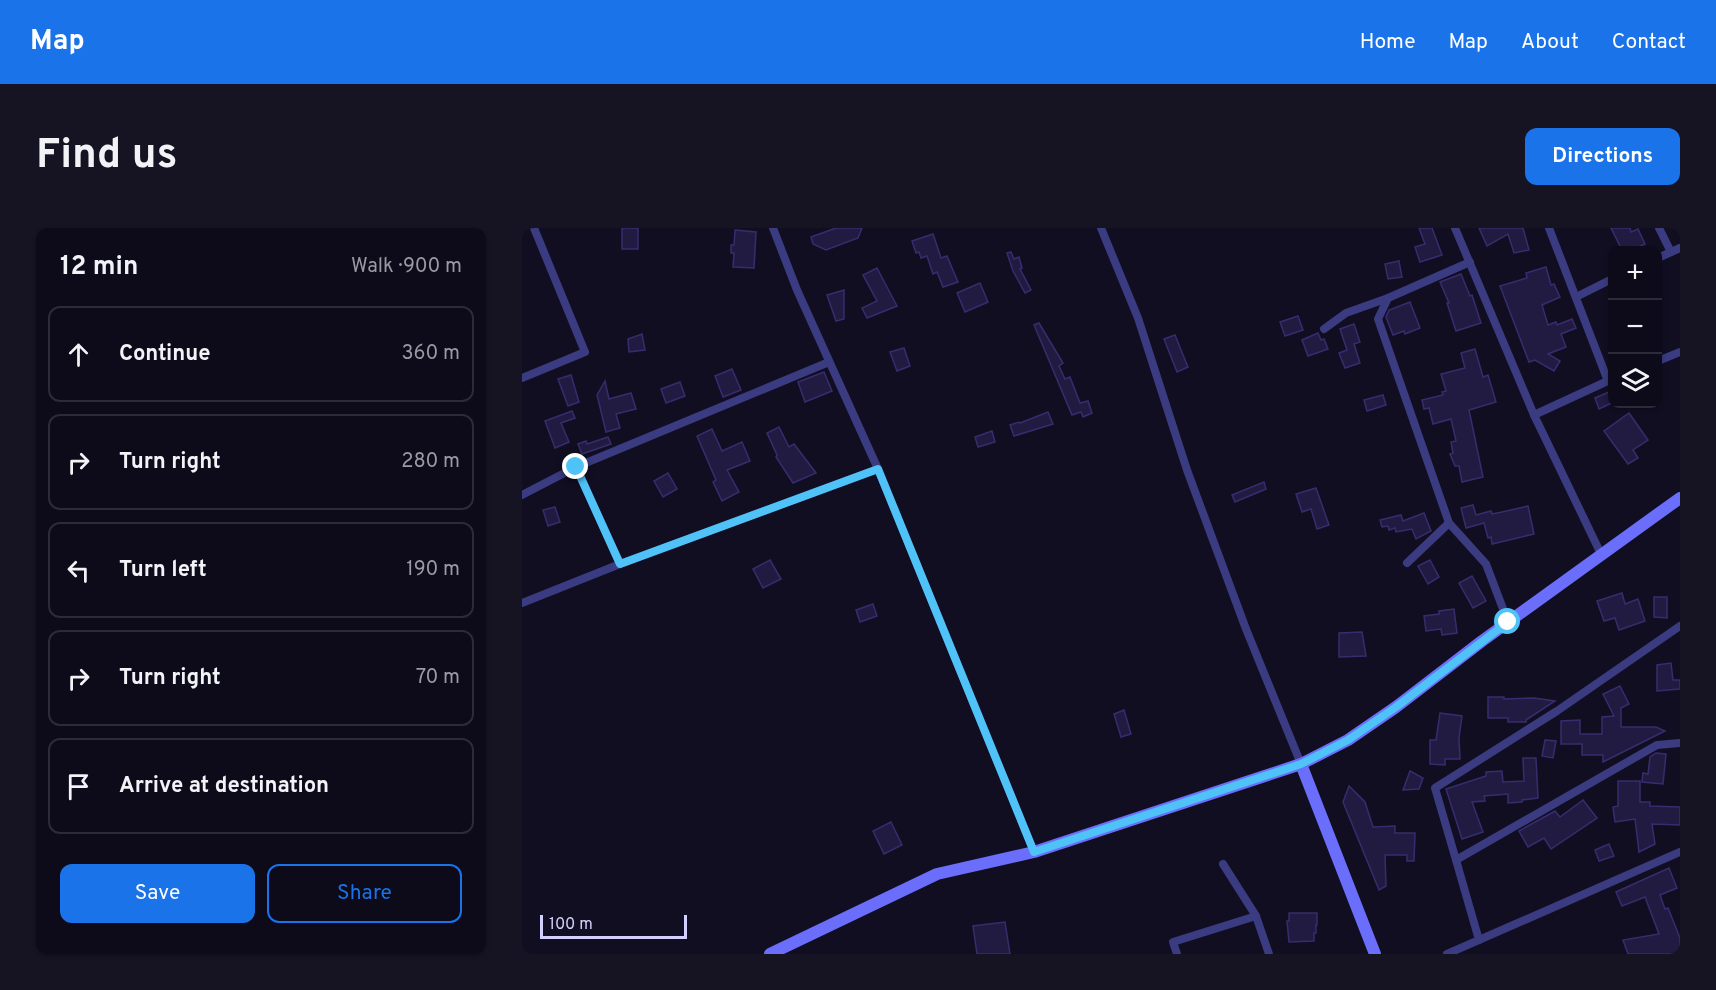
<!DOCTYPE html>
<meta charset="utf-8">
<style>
:root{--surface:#0d0a1a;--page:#161323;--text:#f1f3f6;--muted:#9a9aa2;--line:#2d2b39;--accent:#1a73e8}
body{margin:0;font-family:Overpass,sans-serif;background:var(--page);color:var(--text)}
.controls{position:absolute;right:18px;top:18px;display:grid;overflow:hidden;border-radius:12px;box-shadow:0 2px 4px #0004}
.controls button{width:54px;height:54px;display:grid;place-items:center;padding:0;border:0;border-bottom:2px solid var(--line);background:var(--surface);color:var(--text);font:30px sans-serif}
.scale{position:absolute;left:18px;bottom:15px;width:147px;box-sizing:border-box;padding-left:6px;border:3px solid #d3d0fe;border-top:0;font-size:16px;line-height:21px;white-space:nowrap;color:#d3d0fe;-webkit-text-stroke:4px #110e22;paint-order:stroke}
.stop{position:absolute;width:18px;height:18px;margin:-14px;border:4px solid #4fc3f7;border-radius:50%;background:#fff}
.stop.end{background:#4fc3f7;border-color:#fff;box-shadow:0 2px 6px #0008}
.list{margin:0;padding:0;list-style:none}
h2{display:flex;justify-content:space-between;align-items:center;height:78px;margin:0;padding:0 24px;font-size:26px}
h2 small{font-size:20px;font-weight:400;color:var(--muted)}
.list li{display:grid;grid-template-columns:39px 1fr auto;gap:18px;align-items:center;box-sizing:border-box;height:96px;margin:0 12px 12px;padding:0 12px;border:2px solid var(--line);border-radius:12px}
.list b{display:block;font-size:22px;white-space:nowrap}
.list em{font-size:20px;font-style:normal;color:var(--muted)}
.actions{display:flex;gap:12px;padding:18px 24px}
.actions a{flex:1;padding:14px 0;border:2px solid var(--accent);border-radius:12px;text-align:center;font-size:21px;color:var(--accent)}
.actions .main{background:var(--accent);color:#fff}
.icon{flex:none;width:33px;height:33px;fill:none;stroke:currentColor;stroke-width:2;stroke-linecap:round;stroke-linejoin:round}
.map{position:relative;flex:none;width:1158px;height:726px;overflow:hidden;border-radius:12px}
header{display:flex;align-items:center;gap:36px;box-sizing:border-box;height:84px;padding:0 30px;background:var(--accent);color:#fff}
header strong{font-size:28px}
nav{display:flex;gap:33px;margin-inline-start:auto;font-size:21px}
.intro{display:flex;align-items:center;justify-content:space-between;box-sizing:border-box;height:144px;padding:0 36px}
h1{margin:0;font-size:42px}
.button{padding:15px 27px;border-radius:12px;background:var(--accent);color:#fff;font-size:21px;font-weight:700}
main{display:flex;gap:36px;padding:0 36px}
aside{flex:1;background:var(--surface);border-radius:12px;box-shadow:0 2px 4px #0004}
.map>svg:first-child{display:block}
.building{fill:#211b42;stroke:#372d6e;stroke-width:1.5}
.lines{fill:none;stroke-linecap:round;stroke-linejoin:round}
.street{stroke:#3a3b80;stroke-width:8}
.secondary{stroke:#6a6efb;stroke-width:12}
.route{stroke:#4fc3f7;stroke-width:8}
</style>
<header>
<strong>Map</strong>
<nav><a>Home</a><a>Map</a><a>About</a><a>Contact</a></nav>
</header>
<div class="intro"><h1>Find us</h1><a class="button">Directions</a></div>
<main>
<aside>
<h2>12 min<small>Walk · 900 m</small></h2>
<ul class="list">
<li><svg class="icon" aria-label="ahead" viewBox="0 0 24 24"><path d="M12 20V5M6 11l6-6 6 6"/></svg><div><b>Continue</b></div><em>360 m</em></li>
<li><svg class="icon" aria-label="right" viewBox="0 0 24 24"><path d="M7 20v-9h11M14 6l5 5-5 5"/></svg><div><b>Turn right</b></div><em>280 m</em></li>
<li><svg class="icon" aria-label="left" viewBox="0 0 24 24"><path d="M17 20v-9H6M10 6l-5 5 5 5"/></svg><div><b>Turn left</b></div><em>190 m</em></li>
<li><svg class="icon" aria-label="right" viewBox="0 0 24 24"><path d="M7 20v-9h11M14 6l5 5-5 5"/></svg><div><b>Turn right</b></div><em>70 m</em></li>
<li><svg class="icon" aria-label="arrive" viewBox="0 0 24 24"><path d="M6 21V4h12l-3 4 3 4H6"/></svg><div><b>Arrive at destination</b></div></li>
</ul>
<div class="actions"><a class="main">Save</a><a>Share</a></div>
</aside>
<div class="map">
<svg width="1158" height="726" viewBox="0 0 1158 726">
<rect width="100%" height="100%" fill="#110e22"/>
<!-- building -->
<g class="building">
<rect x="100" y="0" width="16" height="21"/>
<path d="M314,0H340L336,10L304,22L291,16L289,9Z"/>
<path d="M897,0H910L920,27L898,34L893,19L903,16Z"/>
<path d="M957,0H1001L1007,22L992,25L986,6L965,18Z"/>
<path d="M1089,0H1108L1109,4L1116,1L1123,16L1109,22H1100Z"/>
<path d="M213,2L234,4L232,40L211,39L212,25H209V17H212Z"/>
<path d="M411,6L419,30L425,28L436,54L421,59L415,44L411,46L405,28L399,30L397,24L394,25L390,13Z"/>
<path d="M489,24L492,31L497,29L500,40L498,41L509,62L503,65L491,43L485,25Z"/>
<path d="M877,33L880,49L866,51L863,36Z"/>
<path d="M1024,39L1029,57L1032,56L1038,69L1020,77L1026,97L1034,94L1035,97L1050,91L1054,100L1039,106L1044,119L1026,126L1038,133L1032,143L1013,132L1007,134L978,58L1005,50L1004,45Z"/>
<path d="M355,40L375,78L345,90L340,80L355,73L341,47Z"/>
<path d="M939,46L948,68L950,67L959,95L934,103L925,75H927L918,54Z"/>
<path d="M458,55L466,74L443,84L435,65Z"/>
<path d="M322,62V91L314,93L305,67Z"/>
<path d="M888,74L898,100L883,106L882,103L871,107L864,89L867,82Z"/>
<path d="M776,88L781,102L763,108L758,94Z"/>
<path d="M517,95L541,135L537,138L543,151L548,149L558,175L566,173L570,185L561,189L559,184L550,187L512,97Z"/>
<path d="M832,96L838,114L832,116L838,135L823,140L817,125L825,122L818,101Z"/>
<path d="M796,105L799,112L802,111L806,121L786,128L780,112Z"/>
<path d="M120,106L123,122L107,124L106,111Z"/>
<path d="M653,107L666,139L655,144L642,111Z"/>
<path d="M382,120L388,138L375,143L368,124Z"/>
<path d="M953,121L961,149L966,147L974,174L947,182L961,249L940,254L937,238H933L928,226L931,225L929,214L934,213L929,191L911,196L907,180L902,181L900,172L921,167L920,164L924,163L919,146L943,140L939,125Z"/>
<path d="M210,141L219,162L201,169L193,148Z"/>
<path d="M302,144L310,163L283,174L276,154Z"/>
<path d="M49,147L57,174L46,178L36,151Z"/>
<path d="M83,153L87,171L109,165L114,181L94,186L98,200L84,204L75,167Z"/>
<path d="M158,154L163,168L144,175L139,161Z"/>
<path d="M1089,163L1090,175L1077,181L1073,170Z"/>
<path d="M861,167L864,177L845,183L842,172Z"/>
<path d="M50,183L53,190L39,195L47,214L33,220L23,193Z"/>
<path d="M526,184L531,196L492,208L488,197L497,194L498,195Z"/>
<path d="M1107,185L1126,212L1111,222L1116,230L1106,236L1082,203Z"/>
<path d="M257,199L267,219L272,216L294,245L271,255L254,229L255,227L245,205Z"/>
<path d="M190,201L200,223L220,214L228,233L205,242L217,264L200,273L191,254L194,252L175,208Z"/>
<path d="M470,203L473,214L456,219L453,209Z"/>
<path d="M86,209L89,216L60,226L56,216L64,213L65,216Z"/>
<path d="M146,245L155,261L141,269L132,253Z"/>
<path d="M742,254L744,261L713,274L710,267Z"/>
<path d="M794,260L807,297L795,301L789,281L780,284L774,266Z"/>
<path d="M951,277L954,287L969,283L970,286L980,284L1006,278L1012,306L970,316L969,309L966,310L962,295L944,300L939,280Z"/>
<path d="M33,279L38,294L26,298L21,282Z"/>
<path d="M902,285L909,303L894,311L890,301L874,304L873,300L867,302L866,298L860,299L858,292L879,287L881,293Z"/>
<path d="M248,332L259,351L241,360L231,341Z"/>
<path d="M908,332L917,349L906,356L896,338Z"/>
<path d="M950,348L964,373L951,380L937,355Z"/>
<path d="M1100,365L1103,376L1116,371L1123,393L1097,402L1093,390L1082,393L1075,373Z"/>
<path d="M1132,369H1145V390L1132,389Z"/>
<path d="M351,376L355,388L338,394L334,382Z"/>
<path d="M932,381L935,405L920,407L919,401L904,403L902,388L917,386V383Z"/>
<path d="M840,404L844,428L817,429V405Z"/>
<path d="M1149,435L1151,452H1158V461L1135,463V437Z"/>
<path d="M1098,458L1107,476L1099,480V499H1134L1143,503L1081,534V527H1060V516H1039V493L1058,492V506H1080V489L1092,488L1081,466Z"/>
<path d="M966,469H982V471L1012,470L1033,473L1004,492V494H986V490H966Z"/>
<path d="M602,482L609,506L599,509L592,486Z"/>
<path d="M918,485L940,488L937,510L938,531H923V537L908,536V512H914Z"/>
<path d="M1023,512L1034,513L1031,530L1020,528Z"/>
<path d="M1134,525L1144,526L1141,556L1120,554L1121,545L1126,546L1128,529Z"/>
<path d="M1001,530H1014L1016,570L1000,572V574L986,575V566L962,568L963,573L950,574L961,604L940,611L924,561L964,548V544L980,543L981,554L1002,553Z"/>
<path d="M888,543L901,550L897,561L881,562Z"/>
<path d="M1096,553H1118V574H1128V578L1158,579V597L1130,596L1133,616L1117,624L1113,591L1093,594L1091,579L1096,578Z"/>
<path d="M827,558L843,574L851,599L873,598V605H893L892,633H885V627H863L864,658L857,662L821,574Z"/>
<path d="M1061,572L1075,590L1029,621L1022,610L1006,619L997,603L1033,583L1038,589Z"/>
<path d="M369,594L380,617L362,626L351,603Z"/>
<path d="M1087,616L1092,628L1077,633L1073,622Z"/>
<path d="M1147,640L1155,660L1138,667L1143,681L1146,680L1158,710V726H1106L1101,712L1137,706L1123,669L1100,678L1094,664Z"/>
<path d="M767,685H795V697H794V705H792V713L767,714L765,693H767Z"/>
<path d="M483,694L488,726H455L451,698Z"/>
</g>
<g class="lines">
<!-- street -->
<g class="street">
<path d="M579,0L616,90L665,242L724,401L779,536"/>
<path d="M933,0L1012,187L1079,326"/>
<path d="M1027,0L1086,153"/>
<path d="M1137,0L1149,24"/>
<path d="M1136,30L1158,20"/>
<path d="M948,34L866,70L856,91L927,295L964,336L986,394"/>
<path d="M1054,69L1090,51"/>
<path d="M802,101L824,85L866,70"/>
<path d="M1136,133L1158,124"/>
<path d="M0,150L63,124L12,0"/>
<path d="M1012,187L1090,151"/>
<path d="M54,239L98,336"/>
<path d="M356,241L512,624"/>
<path d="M0,267L54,239L307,134"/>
<path d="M885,335L927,295"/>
<path d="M0,375L98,336L356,241L275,62L251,0"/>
<path d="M1158,398L1035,483L913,560L934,632L1135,517L1158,515"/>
<path d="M934,632L957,712"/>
<path d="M701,636L734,688L747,726"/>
<path d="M655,726L651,714L734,688"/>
<path d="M925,726L1158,624"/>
</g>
<!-- secondary -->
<g class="secondary">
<path d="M779,536L853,726"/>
<path d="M248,726L415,646L512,624L779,536L826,512L874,479L960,413L1158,270"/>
</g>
</g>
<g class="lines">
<!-- route -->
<path class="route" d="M54,239L98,336L356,241L512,624L779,536L826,512L874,479L986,394"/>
</g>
</svg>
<div class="controls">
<button>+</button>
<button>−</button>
<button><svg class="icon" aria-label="layers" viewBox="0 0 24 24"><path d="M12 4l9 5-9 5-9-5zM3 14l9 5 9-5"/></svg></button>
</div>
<div class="scale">100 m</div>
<div class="stop" style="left:986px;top:394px"></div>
<div class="stop end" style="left:54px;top:239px"></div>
</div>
</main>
